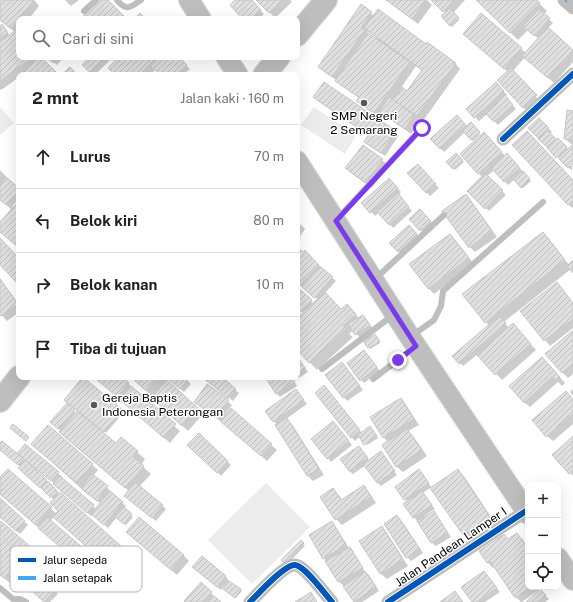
<!DOCTYPE html>
<html lang="id">
<meta charset="utf-8">
<style>
:root{--surface:#fff;--page:#f6f6f6;--text:#222;--muted:#767676;--line:#e0e0e0}
body{margin:0;font-family:"Public Sans",sans-serif;background:var(--page);color:var(--text)}
.controls{position:absolute;right:12px;bottom:12px;display:grid;overflow:hidden;border-radius:8px;box-shadow:0 4px 16px #0002}
.controls button{width:36px;height:36px;display:grid;place-items:center;padding:0;border:0;border-bottom:1px solid var(--line);background:var(--surface);color:var(--text);font:20px sans-serif}
.stop{position:absolute;width:12px;height:12px;margin:-9px;border:3px solid #7c3aed;border-radius:50%;background:#fff}
.stop.end{background:#7c3aed;border-color:#fff;box-shadow:0 1px 4px #0008}
.list{margin:0;padding:0;list-style:none}
h2{display:flex;justify-content:space-between;align-items:center;height:52px;margin:0;padding:0 16px;font-size:17px}
h2 small{font-size:13px;font-weight:400;color:var(--muted)}
.list li{display:grid;grid-template-columns:26px 1fr auto;gap:12px;align-items:center;box-sizing:border-box;height:64px;padding:0 16px;border-top:1px solid var(--line)}
.list b{display:block;font-size:15px;white-space:nowrap}
.list em{font-size:13px;font-style:normal;color:var(--muted)}
.icon{flex:none;width:22px;height:22px;fill:none;stroke:currentColor;stroke-width:2;stroke-linecap:round;stroke-linejoin:round}
.map{position:relative;flex:none;width:573px;height:602px;overflow:hidden}
.search{position:absolute;background:var(--surface);box-shadow:0 4px 16px #0002;left:16px;top:16px;width:284px;height:44px;display:flex;align-items:center;gap:10px;box-sizing:border-box;padding:0 14px;border-radius:8px;color:var(--muted);font-size:15px}
.panel{position:absolute;background:var(--surface);box-shadow:0 4px 16px #0002;left:16px;top:72px;width:284px;height:308px;border-radius:8px}
.map>svg:first-child{display:block}
.park{fill:#ececec}
.shadow{fill:#0003;fill-rule:evenodd}
.building{fill:url(#building-hatch);stroke:#c7c7c7}
.lines{fill:none;stroke-linecap:round;stroke-linejoin:round}
.primary-casing{stroke:#dbdbdb;stroke-width:22}
.highway-casing{stroke:#dbdbdb;stroke-width:24}
.lane{stroke:#bebebe;stroke-width:6}
.street{stroke:#bebebe;stroke-width:13}
.primary{stroke:#bebebe;stroke-width:20}
.highway{stroke:#bebebe;stroke-width:22}
.quiet{stroke:#3fa9f5;stroke-width:5;stroke-dasharray:10 5;stroke-linecap:butt}
.cycleway-casing{stroke:#fff;stroke-width:8}
.cycleway{stroke:#0057b8;stroke-width:6}
.route{stroke:#7c3aed;stroke-width:5}
.poi-dot{fill:#595959;stroke:#fff;stroke-width:1.5}
.labels{text-anchor:middle;dominant-baseline:central;stroke-width:3;stroke-linejoin:round;paint-order:stroke}
.poi-label{font-size:12px;fill:#000;stroke:#fff}
.street-label{font-size:12px;fill:#000;stroke:#fff}
.key{fill:#fff;stroke:#b2b2b2;stroke-width:1}
.key-label{font-size:11px;fill:#000}
</style>
<div class="map">
<svg width="573" height="602" viewBox="0 0 573 602">
<defs>
<pattern id="building-hatch" width="6" height="6" patternUnits="userSpaceOnUse"><rect width="6" height="6" fill="#dfdfdf"/><path d="M-1 1l2-2M0 6l6-6M5 7l2-2" fill="none" stroke="#bebebe"/></pattern>
</defs>
<rect width="100%" height="100%" fill="#fff"/>
<!-- park -->
<g class="park">
<path d="M0,107L14,123L0,135Z"/>
<path d="M314,107L356,135L345,154L301,125Z"/>
<path d="M266,483L310,527L252,584L208,540Z"/>
</g>
<!-- shadow -->
<g class="shadow">
<path d="M0,0H34L39,6L29,19H19V32L18,33L19,34V57H36L38,59L40,57L58,75H19V79L18,78L1,90L0,89V27L2,25L10,36L15,32L0,20Z"/>
<path d="M65,0H79L71,6Z"/>
<path d="M101,0H106L125,19H81Z"/>
<path d="M236,0H251L264,14L259,19H244Z"/>
<path d="M258,0H290L292,2L275,18Z"/>
<path d="M386,0H427L432,5L418,24Z"/>
<path d="M432,0H465L453,13L459,20L452,27L442,16L446,13Z"/>
<path d="M477,0H536L547,11L544,14L553,23L548,28L573,50V62L554,83L525,57L513,71L539,100L527,111L499,80L508,72L470,39L481,14L526,53L539,39L528,30L518,40Z"/>
<path d="M361,6L374,16L427,45L455,63L460,69L423,121L421,120L411,134L383,114L380,118L363,106L358,101L359,98L342,86L336,80L325,72L319,67ZM368,31L377,38L376,40L367,34ZM416,66L423,71L407,92L401,88ZM394,98L401,106L392,101Z"/>
<path d="M47,57H64L57,65Z"/>
<path d="M85,57H109L111,59L95,75H94L83,65L88,60Z"/>
<path d="M120,57H178L190,69L183,75H162L156,69L150,75H117Z"/>
<path d="M496,83L507,95L505,97L516,109L498,125L487,114L479,121L467,109Z"/>
<path d="M315,97L395,132L399,135L385,156L369,145L365,142L369,136L318,101Z"/>
<path d="M573,112V144H571L565,139Z"/>
<path d="M457,116L467,127L471,124L480,134L473,141L465,132L444,152L432,139Z"/>
<path d="M539,119L552,132L550,134L557,141L558,139L569,150L573,146L572,171L530,128Z"/>
<path d="M490,139L505,156L511,158L531,181L523,188L515,179L508,185L494,170L487,176L506,195L489,211L468,191L482,177L462,154Z"/>
<path d="M513,145L573,181V207L572,208Z"/>
<path d="M363,146L382,160L388,165L372,188L352,174L347,168Z"/>
<path d="M456,154L464,162L455,170L448,162Z"/>
<path d="M418,165L439,188L430,196L409,173Z"/>
<path d="M0,170L19,190V198L12,207L13,208L19,206V248L0,231V224L12,210L0,199Z"/>
<path d="M389,179L401,192L398,195L412,211L393,228L379,212L375,216L363,203Z"/>
<path d="M466,195L471,201L497,237L475,252L470,247Z"/>
<path d="M424,214L434,225L425,234L410,219Z"/>
<path d="M297,221L305,229L297,241Z"/>
<path d="M409,226L420,238L402,254L391,243Z"/>
<path d="M543,233L550,240L569,265L573,262V272L571,269L504,322L509,328L518,330L536,350L502,380L478,354L463,366L454,356L489,326L486,322Z"/>
<path d="M450,235L456,241L474,264L434,294L428,288Z"/>
<path d="M297,248L303,254L305,252L336,281L325,293L341,311L347,305L359,318L363,316L366,319L373,329L360,338L353,330L349,334L353,337L317,370L297,349V319L304,313L297,307V289L314,304L318,300L306,289L305,290L297,283Z"/>
<path d="M0,278L19,305V312L7,321L0,313Z"/>
<path d="M573,303V328L550,346L545,340Z"/>
<path d="M573,331V374L568,378L563,373Z"/>
<path d="M376,337L380,343L370,349L365,341Z"/>
<path d="M367,355L380,371L364,383L361,380Z"/>
<path d="M297,356L308,372L299,378L297,376Z"/>
<path d="M548,364L565,383L562,386L558,382L530,407L524,402Z"/>
<path d="M346,367L363,390L347,401L327,375Z"/>
<path d="M99,377H121L132,387L131,388L180,431L170,443L101,382Z"/>
<path d="M132,377H184L191,384L184,392L169,378L166,381L203,414L188,431L158,404L153,397Z"/>
<path d="M204,377H220L239,393L233,401Z"/>
<path d="M266,377H292L297,386L280,397L276,393Z"/>
<path d="M207,386L232,405L223,417L271,445L277,450L267,461L221,420L220,421L199,405Z"/>
<path d="M573,389V396L570,392Z"/>
<path d="M327,390L362,433L372,429L378,438L367,445L360,436L355,441L351,437Z"/>
<path d="M296,391L307,404L286,419L292,424L324,475L313,481L308,476L276,425H277L274,421Z"/>
<path d="M401,399L406,405L419,425L408,431L413,436L427,456L403,472L397,467L383,445L388,442L384,438Z"/>
<path d="M573,399V424L553,441L547,436Z"/>
<path d="M67,401L122,410L124,412L106,433Z"/>
<path d="M67,405L76,413L116,444L121,438L145,459L141,465L151,474L139,487L166,509L156,521L129,499V491L68,440L60,432L61,431L51,422Z"/>
<path d="M48,426L98,470L93,476L111,491L110,493L126,506L124,509L133,517L126,525L117,517L108,528L93,515L91,516L57,487L54,483L22,456L25,445L58,473L62,477L61,478L96,509L101,504L85,492L32,444Z"/>
<path d="M336,426L352,445L331,462L312,439Z"/>
<path d="M199,434L231,465L221,476L189,445Z"/>
<path d="M573,438V476L554,455Z"/>
<path d="M0,445L23,460L46,480L59,494L141,566L127,582L54,517L50,521L117,580L109,589L0,494V479L8,470L57,514L59,511L54,500L45,490L44,491L23,472L21,467L0,449Z"/>
<path d="M359,447L369,461L384,456L397,475L381,486L378,483L366,465L353,474L349,471Z"/>
<path d="M419,471L432,488L458,471L464,476L495,523L469,540L463,535L431,487L423,493L435,509L424,516L425,517L434,512L437,516L451,537L436,546L432,543L418,520L417,521L414,517L408,502L405,499Z"/>
<path d="M363,486L369,492L376,503L342,525L336,519L333,490L339,495L342,500Z"/>
<path d="M0,500L28,525L20,534L0,516Z"/>
<path d="M397,517L401,520L423,553L411,561L407,557L385,524Z"/>
<path d="M332,522L335,526L349,548L353,551L365,572L369,575L379,591L362,602H356L355,601L344,585H343L339,582L326,561L324,558Z"/>
<path d="M0,524L70,583L63,591L0,535Z"/>
<path d="M382,527L387,533L408,566L387,579L381,574L360,541Z"/>
<path d="M517,534L523,540L528,547V587H543L539,590L549,599L545,602H528L538,592L537,591L522,602H521L516,597L495,567L493,568L488,563L480,551L508,540Z"/>
<path d="M133,537L183,555L189,561L177,575Z"/>
<path d="M0,539L21,556L27,562L25,565L58,594L50,602H46L16,576L10,583L0,575Z"/>
<path d="M301,542L305,546L287,564L283,560Z"/>
<path d="M202,557L226,577L229,581H228L242,591L236,598L226,591L228,584L227,583L221,590L197,570Z"/>
<path d="M484,572L500,592L485,602H473Z"/>
<path d="M201,584L214,596V597L219,602H187Z"/>
</g>
<!-- building -->
<g class="building">
<path d="M0,0H34L11,29L0,20Z"/>
<path d="M99,0H108L126,18L80,19Z"/>
<path d="M235,0H252L261,10L252,19H242L230,5Z"/>
<path d="M256,0H282L269,13Z"/>
<path d="M386,0H426L412,19Z"/>
<path d="M431,0H454L443,12Z"/>
<path d="M476,0H537L540,3L510,33Z"/>
<path d="M361,4L372,12L361,28L365,30L332,77L318,67Z"/>
<path d="M450,8L459,18L450,26L441,16Z"/>
<path d="M378,9L426,44L427,42L456,63L417,116L393,100L402,87L407,91L422,70L364,28Z"/>
<path d="M539,9L550,18L534,36L523,26Z"/>
<path d="M140,13L146,19H134Z"/>
<path d="M481,13L522,48L504,69L463,34Z"/>
<path d="M2,24L8,33L0,38V26Z"/>
<path d="M548,27L573,50L548,78L522,56Z"/>
<path d="M16,30L19,34V57H33L0,81V42Z"/>
<path d="M368,33L410,62L374,113L356,101L359,97L335,81Z"/>
<path d="M39,57H41L59,75H42L41,74L40,75H20Z"/>
<path d="M46,57H58L53,63Z"/>
<path d="M89,57H106L90,73L82,65Z"/>
<path d="M118,57H157L139,75H115L108,68Z"/>
<path d="M160,57H179L187,65L176,75H160L151,66Z"/>
<path d="M70,67L78,75H61Z"/>
<path d="M511,68L537,95L523,108L497,80Z"/>
<path d="M324,82L396,131L381,153L364,142L368,135L313,97Z"/>
<path d="M496,82L504,91L474,118L466,109Z"/>
<path d="M505,95L513,105L494,122L485,113Z"/>
<path d="M389,97L414,115L405,129L379,112Z"/>
<path d="M567,110L573,111V140L564,139Z"/>
<path d="M457,115L466,125L440,149L430,139Z"/>
<path d="M539,118L549,128L538,138L528,128Z"/>
<path d="M471,122L480,132L471,140L462,130Z"/>
<path d="M547,130L556,139L547,147L538,139Z"/>
<path d="M527,131L573,180V200L568,205L512,145Z"/>
<path d="M484,132L502,152L478,174L460,154Z"/>
<path d="M558,138L567,147L556,158L547,148Z"/>
<path d="M573,144V164L568,168L558,158Z"/>
<path d="M363,145L383,159L366,183L345,168Z"/>
<path d="M456,153L463,160L453,169L446,162Z"/>
<path d="M507,153L520,168L504,182L491,168Z"/>
<path d="M418,164L436,184L426,193L407,173Z"/>
<path d="M523,171L530,179L521,188L513,179Z"/>
<path d="M485,173L503,190L485,209L467,191Z"/>
<path d="M6,177L19,188V190L7,205L0,200V185Z"/>
<path d="M389,178L398,188L370,213L361,203Z"/>
<path d="M398,193L409,207L389,225L377,212Z"/>
<path d="M466,194L492,231L469,248L442,211Z"/>
<path d="M17,203L19,204V248L0,232V222Z"/>
<path d="M420,209L431,221L420,231L409,219Z"/>
<path d="M409,225L417,234L398,252L389,243Z"/>
<path d="M543,232L565,260L485,323L462,294Z"/>
<path d="M450,234L469,258L428,289L409,264Z"/>
<path d="M0,238L19,258V285L0,265Z"/>
<path d="M297,247L303,252L305,250L319,265L299,286L297,284Z"/>
<path d="M573,260V273L567,266Z"/>
<path d="M321,267L333,277L314,298L302,287Z"/>
<path d="M0,279L18,304L1,316L0,315Z"/>
<path d="M557,282L573,303V319L544,341L520,311Z"/>
<path d="M301,290L312,300L302,312L297,308V295Z"/>
<path d="M325,292L341,309L347,304L356,314L343,326L346,329L309,363L297,350V318Z"/>
<path d="M363,315L370,325L355,335L348,324Z"/>
<path d="M499,316L506,323L459,364L452,356Z"/>
<path d="M513,323L531,344L495,375L477,355Z"/>
<path d="M573,330V364L562,373L545,354Z"/>
<path d="M375,334L380,342L368,348L363,341Z"/>
<path d="M364,350L377,367L360,381L347,363Z"/>
<path d="M297,356L305,368L297,374Z"/>
<path d="M542,357L560,377L556,381L552,377L524,403L509,386Z"/>
<path d="M342,362L360,386L343,398L325,375Z"/>
<path d="M83,377L123,410L104,432L64,400Z"/>
<path d="M98,377H123L129,383L117,397L96,379Z"/>
<path d="M131,377H159L146,391Z"/>
<path d="M166,377H185L188,380L180,389Z"/>
<path d="M202,377H222L236,389L228,398Z"/>
<path d="M265,377H292L295,382L276,394Z"/>
<path d="M167,380L198,408L182,426L151,398Z"/>
<path d="M207,384L229,400L216,418L194,402Z"/>
<path d="M324,385L360,430L351,438L315,393Z"/>
<path d="M131,386L176,424L164,438L120,400Z"/>
<path d="M296,389L304,400L273,422L265,411Z"/>
<path d="M566,391L573,399V414L546,437L532,420Z"/>
<path d="M401,398L414,419L383,438L370,417Z"/>
<path d="M67,403L75,410L58,429L50,422Z"/>
<path d="M231,408L272,444L261,456L220,421Z"/>
<path d="M77,411L116,443L121,437L138,451L133,457L144,466L125,488L59,432Z"/>
<path d="M287,418L319,469L307,476L275,425Z"/>
<path d="M333,421L349,441L327,459L311,439Z"/>
<path d="M13,424L29,437L26,441L10,428Z"/>
<path d="M48,425L93,464L77,483L31,444Z"/>
<path d="M370,426L377,436L364,445L358,435Z"/>
<path d="M407,429L422,450L396,467L382,445Z"/>
<path d="M199,433L228,461L217,473L187,445Z"/>
<path d="M573,436V470L569,474L552,455Z"/>
<path d="M2,441L24,459L18,465L0,450V443Z"/>
<path d="M25,444L59,472L51,481L17,453Z"/>
<path d="M359,446L368,458L349,471L340,459Z"/>
<path d="M381,451L395,471L377,483L363,464Z"/>
<path d="M25,460L47,480L40,488L18,468Z"/>
<path d="M8,469L52,507L36,525L0,494V477Z"/>
<path d="M419,469L429,483L404,500L395,487Z"/>
<path d="M458,469L490,517L463,535L430,488Z"/>
<path d="M92,474L108,486L97,501L81,488Z"/>
<path d="M60,476L94,505L87,513L53,484Z"/>
<path d="M48,481L58,492L51,498L41,488Z"/>
<path d="M135,482L163,505L152,518L124,496Z"/>
<path d="M364,485L371,497L335,520L320,497L333,488L341,500Z"/>
<path d="M110,491L123,502L104,525L91,514Z"/>
<path d="M422,491L432,505L413,518L403,504Z"/>
<path d="M60,492L137,560L121,577L53,517L58,511L50,503Z"/>
<path d="M0,498L25,521L16,531L0,517Z"/>
<path d="M124,507L132,514L124,524L115,517Z"/>
<path d="M434,511L448,533L431,543L417,521Z"/>
<path d="M397,515L420,549L406,558L384,524Z"/>
<path d="M47,517L112,573L103,584L38,528Z"/>
<path d="M139,517L184,555L171,570L126,532Z"/>
<path d="M1,521L65,577L57,586L0,535V523Z"/>
<path d="M332,521L346,545L323,559L309,535Z"/>
<path d="M382,526L403,560L380,574L359,541Z"/>
<path d="M517,533L528,548V587H530L515,598L490,561L487,563L479,551L504,534L508,539Z"/>
<path d="M0,537L22,556L4,578L0,575Z"/>
<path d="M301,540L304,543L285,564L281,560Z"/>
<path d="M350,547L363,568L338,582L325,561Z"/>
<path d="M202,556L226,576L217,587L192,567Z"/>
<path d="M24,563L55,590L44,602L14,575Z"/>
<path d="M365,571L376,587L354,602L343,586Z"/>
<path d="M484,571L497,588L477,602H472L461,587Z"/>
<path d="M229,581L241,589L235,598L223,589Z"/>
<path d="M201,582L212,592L202,602H185L184,601Z"/>
<path d="M540,589L546,595L538,602H526Z"/>
<path d="M455,591L463,602H440Z"/>
<path d="M311,592L317,602H295Z"/>
<path d="M214,596L221,602H208Z"/>
</g>
<g class="lines">
<!-- primary casing -->
<g class="primary-casing">
<g id="primary">
<path d="M189,0L201,19"/>
<path d="M226,57L238,75"/>
<path d="M297,161L410,337L528,514"/>
<path d="M558,558L573,580"/>
</g>
</g>
<!-- highway casing -->
<g class="highway-casing">
<g id="highway">
<path d="M297,35L326,0"/>
<path d="M264,75L279,57"/>
<path d="M0,401L19,377"/>
</g>
</g>
<!-- lane -->
<g class="lane">
<path d="M117,0C126,11 130,8 141,0"/>
<path d="M84,11L96,0"/>
<path d="M337,219L422,128"/>
<path d="M376,278L444,215"/>
<path d="M413,335L434,320L441,306L443,291L543,202"/>
<path d="M322,369L393,315"/>
<path d="M373,379L415,347"/>
<path d="M0,588L13,599H20L26,602"/>
</g>
<!-- street -->
<g class="street">
<path d="M564,0L573,8"/>
<path d="M503,139L573,74"/>
<path d="M250,602C257,595 285,564 295,565C305,566 324,593 332,602"/>
<path d="M388,602L526,511"/>
</g>
<!-- primary -->
<use href="#primary" class="primary"/>
<!-- highway -->
<use href="#highway" class="highway"/>
<!-- quiet -->
<path class="quiet" d="M565,1L566,0"/>
<!-- cycleway casing -->
<g class="cycleway-casing">
<g id="cycleway">
<path d="M503,139L573,74"/>
<path d="M250,602C257,595 285,564 295,565C305,566 324,593 332,602"/>
<path d="M388,602L526,511"/>
</g>
</g>
<!-- cycleway -->
<use href="#cycleway" class="cycleway"/>
</g>
<g class="lines">
<!-- route -->
<path class="route" d="M398,360L416,346L336,221L422,128"/>
</g>
<!-- markers -->
<g class="poi-dot">
<circle cx="364" cy="103" r="4"/>
<circle cx="94" cy="405" r="4"/>
</g>
<g class="labels">
<!-- poi labels -->
<g class="poi-label">
<text x="364" y="116">SMP Negeri<tspan x="364" dy="14">2 Semarang</tspan></text>
<text x="102" y="398" text-anchor="start">Gereja Baptis<tspan x="102" dy="14">Indonesia Peterongan</tspan></text>
</g>
<!-- street labels -->
<g class="street-label">
<text transform="translate(451 547) rotate(-34)">Jalan Pandean Lamper I</text>
</g>
</g>
<!-- legend -->
<rect x="10" y="546" width="132" height="46" rx="6" class="key"/>
<rect x="18" y="558" width="18" height="4" fill="#0057b8"/>
<rect x="18" y="576" width="18" height="4" fill="#3fa9f5"/>
<g class="key-label">
<text x="43" y="564">Jalur sepeda</text>
<text x="43" y="582">Jalan setapak</text>
</g>
</svg>
<div class="controls">
<button>+</button>
<button>−</button>
<button><svg class="icon" aria-label="locate" viewBox="0 0 24 24"><circle cx="12" cy="12" r="6"/><path d="M12 2v4M12 18v4M2 12h4M18 12h4"/></svg></button>
</div>
<div class="stop" style="left:422px;top:128px"></div>
<div class="stop end" style="left:398px;top:360px"></div>
<div class="search"><svg class="icon" aria-label="search" viewBox="0 0 24 24"><circle cx="10" cy="10" r="6"/><path d="M15 15l6 6"/></svg>Cari di sini</div>
<section class="panel">
<h2>2 mnt<small>Jalan kaki · 160 m</small></h2>
<ul class="list">
<li><svg class="icon" aria-label="ahead" viewBox="0 0 24 24"><path d="M12 20V5M6 11l6-6 6 6"/></svg><div><b>Lurus</b></div><em>70 m</em></li>
<li><svg class="icon" aria-label="left" viewBox="0 0 24 24"><path d="M17 20v-9H6M10 6l-5 5 5 5"/></svg><div><b>Belok kiri</b></div><em>80 m</em></li>
<li><svg class="icon" aria-label="right" viewBox="0 0 24 24"><path d="M7 20v-9h11M14 6l5 5-5 5"/></svg><div><b>Belok kanan</b></div><em>10 m</em></li>
<li><svg class="icon" aria-label="arrive" viewBox="0 0 24 24"><path d="M6 21V4h12l-3 4 3 4H6"/></svg><div><b>Tiba di tujuan</b></div></li>
</ul>
</section>
</div>
